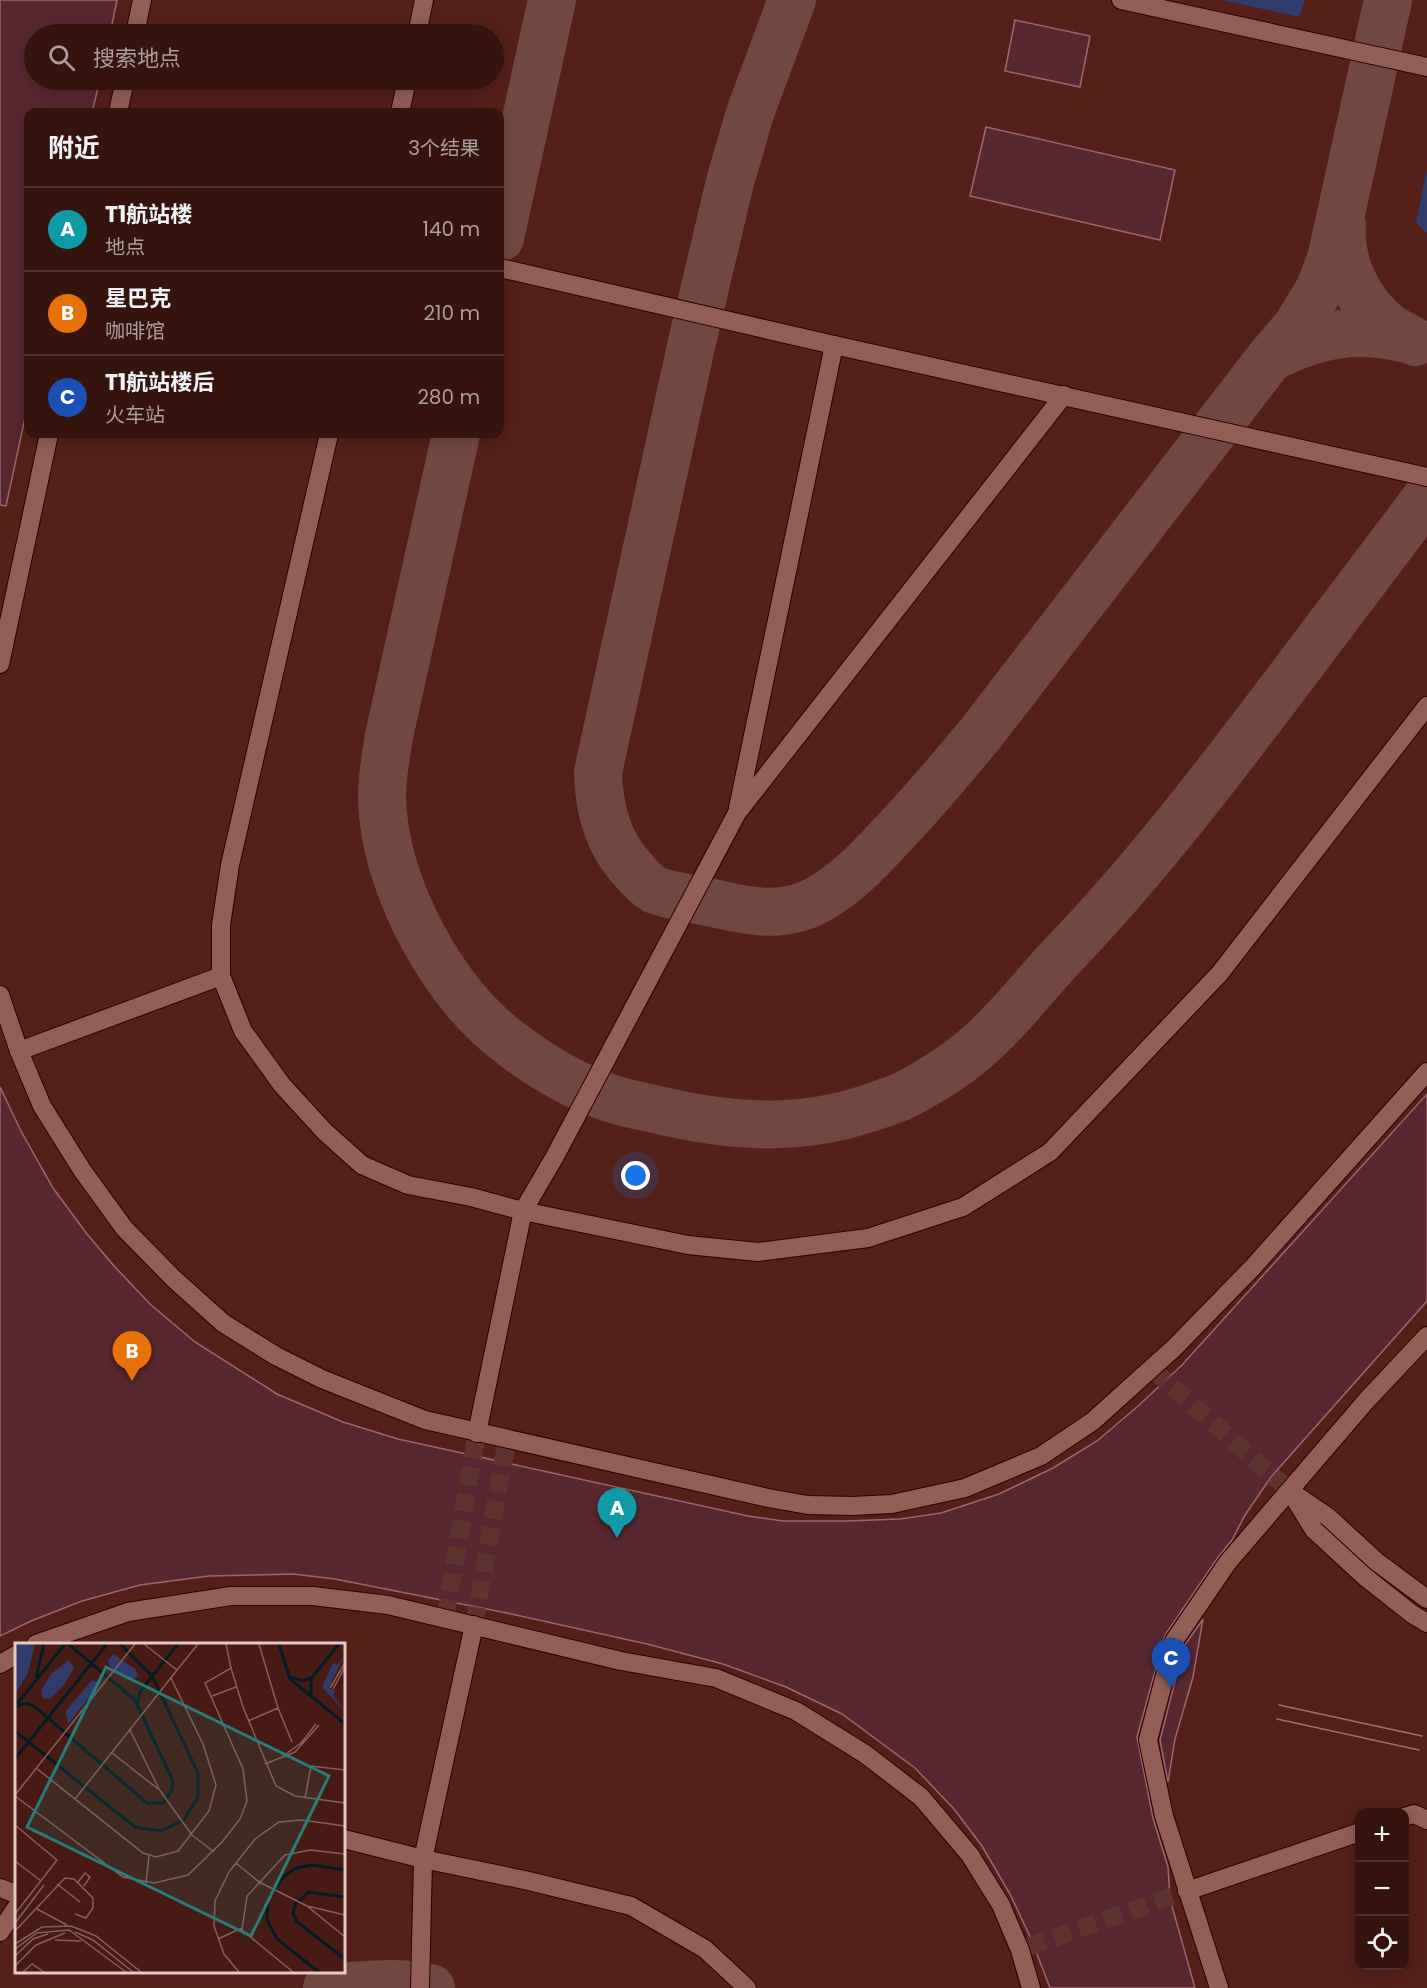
<!DOCTYPE html>
<html lang="zh">
<meta charset="utf-8">
<style>
:root{--surface:#35140e;--page:#40211c;--text:#f1f3f6;--muted:#aa9e9e;--line:#4f332e;--accent:#2563eb}
body{margin:0;font-family:Poppins,"Noto Sans SC",sans-serif;background:var(--page);color:var(--text)}
.controls{position:absolute;right:18px;bottom:18px;display:grid;overflow:hidden;border-radius:12px;box-shadow:0 3px 15px #0003}
.controls button{width:54px;height:54px;display:grid;place-items:center;padding:0;border:0;border-bottom:2px solid var(--line);background:var(--surface);color:var(--text);font:30px sans-serif}
.you{position:absolute;left:636px;top:1176px;width:21px;height:21px;margin:-15px;border:4px solid #fff;border-radius:50%;background:#1a73e8;box-shadow:0 0 0 9px #1a73e833}
.badge{display:grid;place-items:center;width:39px;height:39px;border-radius:50%;background:var(--accent);color:#fff;font-size:20px;font-weight:700}
.pin{position:absolute;translate:-50% -50px;filter:drop-shadow(0 2px 3px #0008)}
.pin::after{content:'';position:absolute;top:32px;width:21px;height:18px;background:inherit;clip-path:polygon(0 0,100% 0,50% 100%)}
.list{margin:0;padding:0;list-style:none}
h2{display:flex;justify-content:space-between;align-items:center;height:78px;margin:0;padding:0 24px;font-size:26px}
h2 small{font-size:20px;font-weight:400;color:var(--muted)}
.list li{display:grid;grid-template-columns:39px 1fr auto;gap:18px;align-items:center;box-sizing:border-box;height:84px;padding:0 24px;border-top:2px solid var(--line)}
.list b{display:block;font-size:22px;white-space:nowrap}
.list p{margin:0;font-size:20px;white-space:nowrap;color:var(--muted)}
.list em{font-size:20px;font-style:normal;color:var(--muted)}
.icon{flex:none;width:33px;height:33px;fill:none;stroke:currentColor;stroke-width:2;stroke-linecap:round;stroke-linejoin:round}
.map{position:relative;flex:none;width:1427px;height:1988px;overflow:hidden}
.search{position:absolute;background:var(--surface);box-shadow:0 3px 15px #0003;left:24px;top:24px;width:480px;height:66px;display:flex;align-items:center;gap:15px;box-sizing:border-box;padding:0 21px;border-radius:33px;color:var(--muted);font-size:22px}
.panel{position:absolute;background:var(--surface);box-shadow:0 3px 15px #0003;left:24px;top:108px;width:480px;height:330px;border-radius:12px}
.map>svg:first-child{display:block}
.built{fill:#552018;fill-rule:evenodd}
.green{fill:#303c6c}
.lines{fill:none;stroke-linecap:round;stroke-linejoin:round}
.taxiway{stroke:#704840;stroke-width:48}
.building{fill:#582830;stroke:#9e676e;stroke-width:1.5}
.minor-tunnel{stroke:#5f342e;stroke-width:18;stroke-dasharray:18 9;stroke-linecap:butt}
.minor-casing{stroke:#2b0200;stroke-width:20}
.minor{stroke:#935f55;stroke-width:18}
.tram{stroke:#9a756e;stroke-width:1.5}
.inset-river{fill:none;stroke:#021d22;stroke-width:3}
.inset-road{fill:none;stroke:#87605a;stroke-width:1.5}
.view{fill:#257e77;fill-opacity:0.15;stroke:#257e77;stroke-width:3}
.inset-edge{fill:none;stroke:#e8cac4;stroke-width:3}
</style>
<div class="map">
<svg width="1427" height="1988" viewBox="0 0 1427 1988">
<rect width="100%" height="100%" fill="#471a13"/>
<!-- built -->
<path class="built" d="M0,0H1427V1988H0ZM34,34H494V80H34ZM28,112H500V434H28ZM16,1644H344V1972H16ZM1360,1812H1404V1966H1360Z"/>
<!-- green -->
<g class="green">
<path d="M1222,0H1305L1299,17Z"/>
<path d="M1427,168V233L1416,223Z"/>
</g>
<g class="lines">
<!-- taxiway -->
<g class="taxiway">
<path d="M792,0L750,113L730,182L692,342L598,772C599,810 608,844 635,872C640,878 648,886 655,890C674,897 702,900 722,905C756,913 788,917 819,899C846,884 870,859 891,836C923,803 952,768 981,733L1270,358L1297,326L1319,290L1331,259L1388,0"/>
<path d="M1342,225C1339,264 1359,304 1390,328C1398,333 1407,337 1415,342"/>
<path d="M500,238L552,0"/>
<path d="M1270,358C1318,333 1358,326 1411,340"/>
<path d="M456,434L389,736C385,762 380,788 383,814C391,895 444,993 509,1042C537,1064 570,1084 604,1096C619,1102 635,1105 650,1108C723,1126 793,1133 866,1109C878,1105 891,1101 903,1096C928,1083 954,1067 975,1049C1007,1022 1033,987 1061,957C1139,876 1208,787 1276,697C1326,630 1377,564 1427,497"/>
<path d="M327,1988C360,1985 398,1981 431,1988"/>
</g>
</g>
<!-- building -->
<g class="building">
<path d="M0,0H117L110,34H34V80H100L92,112H28V404L6,506L0,505Z"/>
<path d="M1015,20L1090,36L1080,87L1005,71Z"/>
<path d="M986,127L1175,170L1160,240L970,196Z"/>
<path d="M0,1087L21,1131L53,1188L87,1234L114,1266L150,1304L195,1342L277,1394L343,1422L398,1439L748,1516L783,1521H847L900,1519L941,1513L999,1494L1053,1468L1097,1441L1137,1407L1182,1365L1427,1094V1301L1271,1477L1245,1515L1232,1540L1219,1556L1165,1635L1137,1737L1153,1818L1168,1867L1170,1899L1195,1988H1050L1032,1941L1010,1894L982,1846L954,1809L915,1768L842,1714L786,1687L723,1664L647,1644L507,1613L335,1579L293,1574L209,1576L140,1585L82,1601L31,1621L0,1636Z"/>
<path d="M1203,1619L1193,1677L1175,1739L1168,1782L1160,1740L1184,1646Z"/>
</g>
<g class="lines">
<!-- minor-tunnel -->
<g class="minor-tunnel">
<path d="M1152,1369L1290,1491"/>
<path d="M445,1618L477,1433"/>
<path d="M474,1625L507,1440"/>
<path d="M1028,1947L1187,1891"/>
</g>
<!-- minor casing -->
<g class="minor-casing">
<g id="minor">
<path d="M1121,0L1427,67"/>
<path d="M135,34L142,0"/>
<path d="M417,34L424,0"/>
<path d="M118,112L125,80"/>
<path d="M400,112L407,80"/>
<path d="M500,268L834,345L1427,477"/>
<path d="M329,434L230,865L221,925V976L243,1031L282,1085L325,1132L362,1165L408,1185L471,1197L523,1211L688,1245L758,1252L868,1238L963,1207L1050,1152L1220,973L1427,706"/>
<path d="M0,664L49,434"/>
<path d="M738,808L834,345"/>
<path d="M0,995L19,1051L42,1106L82,1170L124,1228L174,1279L223,1323L276,1356L322,1379L425,1420L768,1498L808,1505L852,1506L892,1504L965,1488L1041,1456L1093,1421L1174,1348L1254,1266L1427,1072"/>
<path d="M19,1051L221,976"/>
<path d="M477,1433L523,1211L554,1158L737,813L1064,395"/>
<path d="M1290,1491L1314,1530L1364,1576L1412,1614L1427,1623"/>
<path d="M1297,1496L1328,1517L1377,1562L1427,1599"/>
<path d="M36,1644L128,1612L231,1596H313L388,1605L621,1661L716,1678L796,1711L865,1754L921,1797L970,1855L1001,1905L1020,1950L1031,1988"/>
<path d="M0,1664L16,1655"/>
<path d="M1404,1817L1414,1814L1427,1820"/>
<path d="M344,1839L423,1859L529,1881L631,1906L705,1949L747,1988"/>
<path d="M0,1888L16,1894"/>
<path d="M1187,1891L1360,1832"/>
<path d="M0,1932L16,1908"/>
<path d="M420,1988L423,1859L474,1625"/>
<path d="M1219,1988L1164,1816L1148,1740L1174,1641L1228,1562L1366,1401L1427,1336"/>
</g>
</g>
<!-- minor -->
<use href="#minor" class="minor"/>
<!-- tram -->
<g class="tram">
<path d="M1279,1705L1422,1736"/>
<path d="M1277,1719L1419,1750"/>
</g>
</g>
<!-- overview -->
<g transform="translate(15 1643)">
<rect width="330" height="330" fill="#471a13"/>
<path d="M0,1H20L13,30L0,52ZM98,11L120,26L123,33L115,38L95,23L93,18ZM330,12L313,45L320,48L318,52L330,69L307,44L318,20L322,22ZM54,17L59,25L49,42L35,56L28,55L26,47L36,31ZM77,37L86,40L53,81L51,68Z" fill="#303c6c"/>
<path class="inset-river" d="M264,1L275,36L330,81M276,34L288,38L297,34M21,35L29,1M296,53V36L324,1M2,61L50,1M122,61L126,47L163,1M0,64L11,60L19,63L132,160H148L157,148L158,138L120,57L53,1M0,88L120,184L146,188L169,177L183,154V130L137,33L105,1M0,116L92,1M330,254L294,249L281,260L278,270L282,279L330,316M304,329L262,296L252,277L253,257L268,234L281,225L298,222L330,227"/>
<path class="inset-road" d="M211,1L216,25M162,27L183,1M315,45L330,20M318,46L330,24M197,53L221,44M263,65L277,99M233,78L263,65L244,1M115,87L144,146L177,192L199,209M97,110L143,146M268,113L286,100L301,81M250,121L280,109L304,82M21,125L128,210L141,214L163,208L194,168L201,142L188,101L156,35M0,152L120,1M0,153L108,234L139,240L173,232L207,199L225,176L232,158L228,126L190,40L216,25L228,64L261,143L280,153L330,160M290,155L296,123L330,127M60,156L162,27L129,1M0,182L42,217L0,271M0,218L26,238M221,220L244,239L292,263L330,294M63,239L70,230L75,234L69,243M131,240L134,213M42,241L65,259M292,263L330,272M22,266L52,282M0,280L29,242M0,288L50,235L59,236L78,255V265L71,275L60,271M60,289L78,297L118,329M203,296L227,285M40,297L66,298M0,301L27,284L56,283L81,293L126,329M0,306L22,290L54,287L111,329M0,313L18,296L33,291M0,323L21,302L50,290M8,329L17,321L29,329M224,329L209,311L199,283L200,258L214,229L240,196L264,179L287,177L330,183M278,329L227,287L232,253L270,212L295,207L330,211"/>
<path class="view" d="M91,24L314,133L236,293L12,184Z"/>
<rect width="330" height="330" class="inset-edge"/>
</g>
</svg>
<div class="controls">
<button>+</button>
<button>−</button>
<button><svg class="icon" aria-label="locate" viewBox="0 0 24 24"><circle cx="12" cy="12" r="6"/><path d="M12 2v4M12 18v4M2 12h4M18 12h4"/></svg></button>
</div>
<div class="you"></div>
<div class="pin badge" style="left:617px;top:1538px;background:#0f9aa8">A</div>
<div class="pin badge" style="left:132px;top:1381px;background:#e8710a">B</div>
<div class="pin badge" style="left:1171px;top:1688px;background:#1a4fb4">C</div>
<div class="search"><svg class="icon" aria-label="search" viewBox="0 0 24 24"><circle cx="10" cy="10" r="6"/><path d="M15 15l6 6"/></svg>搜索地点</div>
<section class="panel">
<h2>附近<small>3个结果</small></h2>
<ul class="list">
<li><span class="badge" style="background:#0f9aa8">A</span><div><b>T1航站楼</b><p>地点</p></div><em>140 m</em></li>
<li><span class="badge" style="background:#e8710a">B</span><div><b>星巴克</b><p>咖啡馆</p></div><em>210 m</em></li>
<li><span class="badge" style="background:#1a4fb4">C</span><div><b>T1航站楼后</b><p>火车站</p></div><em>280 m</em></li>
</ul>
</section>
</div>
